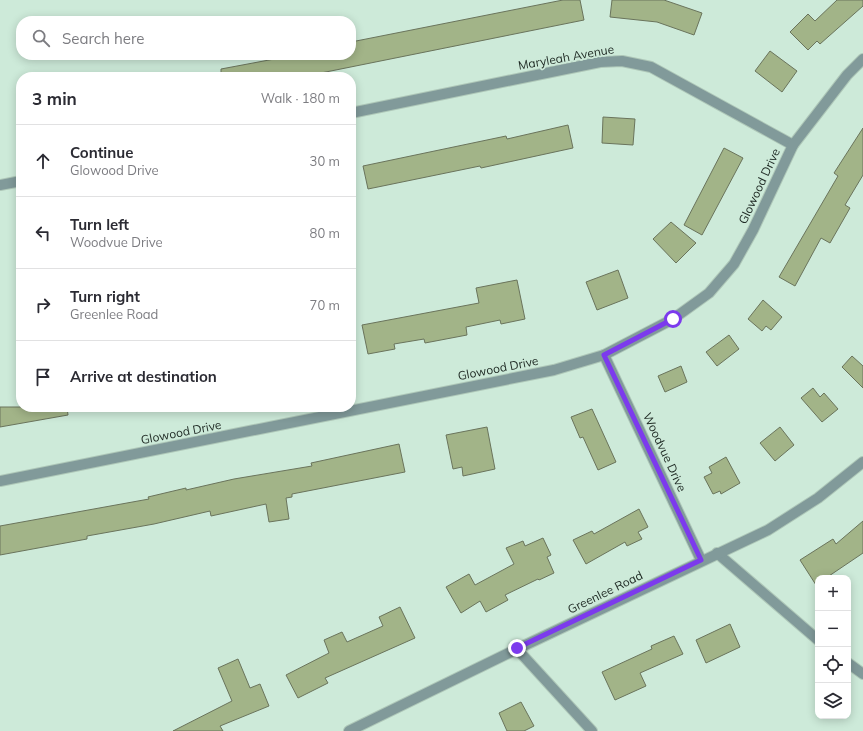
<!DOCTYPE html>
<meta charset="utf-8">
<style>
:root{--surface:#fff;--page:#f7f7f7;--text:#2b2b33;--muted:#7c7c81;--line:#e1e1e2}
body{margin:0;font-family:Mulish,sans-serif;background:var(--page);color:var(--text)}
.controls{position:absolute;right:12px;bottom:12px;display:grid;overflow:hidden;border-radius:8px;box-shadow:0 2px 10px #0003}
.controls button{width:36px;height:36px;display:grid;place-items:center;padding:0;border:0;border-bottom:1px solid var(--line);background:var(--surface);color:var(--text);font:20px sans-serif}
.stop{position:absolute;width:12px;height:12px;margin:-9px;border:3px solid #7c3aed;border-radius:50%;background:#fff}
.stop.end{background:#7c3aed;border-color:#fff;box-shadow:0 1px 4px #0008}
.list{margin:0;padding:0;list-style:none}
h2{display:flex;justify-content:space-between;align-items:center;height:52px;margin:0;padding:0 16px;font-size:17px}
h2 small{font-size:13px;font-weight:400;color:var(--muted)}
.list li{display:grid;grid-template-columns:26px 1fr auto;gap:12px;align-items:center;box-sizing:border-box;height:72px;padding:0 16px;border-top:1px solid var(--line)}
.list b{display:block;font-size:15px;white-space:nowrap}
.list p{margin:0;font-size:13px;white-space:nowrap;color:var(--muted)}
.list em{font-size:13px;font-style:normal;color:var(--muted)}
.icon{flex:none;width:22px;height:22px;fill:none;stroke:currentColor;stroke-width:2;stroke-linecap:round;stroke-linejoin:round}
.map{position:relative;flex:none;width:863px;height:731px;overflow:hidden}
.search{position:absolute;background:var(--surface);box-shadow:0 2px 10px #0003;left:16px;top:16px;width:340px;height:44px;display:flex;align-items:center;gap:10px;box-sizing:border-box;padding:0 14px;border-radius:16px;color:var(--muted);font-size:15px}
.panel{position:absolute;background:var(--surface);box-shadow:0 2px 10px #0003;left:16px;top:72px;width:340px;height:340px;border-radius:16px}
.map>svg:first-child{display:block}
.building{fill:#a2b488;stroke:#6a745c}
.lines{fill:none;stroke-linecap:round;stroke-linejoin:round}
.minor-casing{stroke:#aec7b8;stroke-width:12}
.minor{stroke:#819a9a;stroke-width:10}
.route{stroke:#7c3aed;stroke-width:5}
.labels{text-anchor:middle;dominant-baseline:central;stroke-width:3.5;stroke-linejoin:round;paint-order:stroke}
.street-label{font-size:12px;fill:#1f2a24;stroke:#cdead9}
</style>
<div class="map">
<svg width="863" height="731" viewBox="0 0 863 731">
<rect width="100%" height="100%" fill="#cdead9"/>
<!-- building -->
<g class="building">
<path d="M563,0H580L584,20L301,77H221V69L285,57V55H351V42Z"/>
<path d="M612,0H664L702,13L694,35L657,22L610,17Z"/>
<path d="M837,0H863V6L820,44L817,41L808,50L790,32L808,14L815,21Z"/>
<path d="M770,51L797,71L782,92L755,71Z"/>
<path d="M603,117L635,119L633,145L602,143Z"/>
<path d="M568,125L573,148L481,168L480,166L368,189L363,166L506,136L507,139Z"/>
<path d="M863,128V175L845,205L850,208L830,243L821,238L795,286L779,277L838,176L834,173Z"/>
<path d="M724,148L743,158L702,235L684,225Z"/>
<path d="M671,222L696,243L676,263L653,239Z"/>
<path d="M618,270L628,298L597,310L586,282Z"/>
<path d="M517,280L525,319L501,324L500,320L466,327L467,335L425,343L424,339L394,344L395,349L368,354L362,325L479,303L476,288Z"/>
<path d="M763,300L782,317L771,330L766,326L762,331L748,319Z"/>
<path d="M729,335L739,349L717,366L706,352Z"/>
<path d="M852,356L863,366V388L842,367Z"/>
<path d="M681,366L687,382L665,392L658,376Z"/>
<path d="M813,388L820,397L824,393L838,409L822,422L801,398Z"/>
<path d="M0,407H67L68,415L0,427Z"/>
<path d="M592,409L616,462L598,470L583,437L580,438L571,417Z"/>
<path d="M487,427L495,469L463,476L462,467L453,469L446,435Z"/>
<path d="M780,427L794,445L775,461L760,443Z"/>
<path d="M399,444L405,472L292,494V497L286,498L289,519L269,522L266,504L211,516L210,511L154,524L87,536V539L0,555V526L149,499L148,497L186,488V490L234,479L312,466L311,463Z"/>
<path d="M726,457L740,483L721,494L720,491L713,494L704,477L712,473L709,467Z"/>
<path d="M639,509L648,527L638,532L642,539L627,546L625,542L586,564L573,540L592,531L594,534Z"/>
<path d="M863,521V553L826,578H818V584L816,585L800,560L833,539L836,544Z"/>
<path d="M543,538L551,555L547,557L554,573L539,580L538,579L505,595L508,600L486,612L480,601L461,613L446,587L469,574L475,585L514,564L506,548L523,541L525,546Z"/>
<path d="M400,607L415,638L325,678L328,683L298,698L286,675L329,653L324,640L342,632L347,642L383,626L379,617Z"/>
<path d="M730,624L740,647L706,663L696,640Z"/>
<path d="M674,636L683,654L640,673L646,686L615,700L602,672L652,649L651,646Z"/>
<path d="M238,659L250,688L260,684L269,706L220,726L223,731H173L232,701L218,668Z"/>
<path d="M521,702L534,726L524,731H507L499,713Z"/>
</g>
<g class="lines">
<!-- minor casing -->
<g class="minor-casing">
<g id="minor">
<path d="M351,113L600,62L622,61L651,67L793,145"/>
<path d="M0,185L21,181"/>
<path d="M604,355L701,560"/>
<path d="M0,481L554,370L604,355L673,319L709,293L734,264L753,230L793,145L847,75L863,59"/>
<path d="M717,553L818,640"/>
<path d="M517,649L592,731"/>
<path d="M848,663L863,674"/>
<path d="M349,731L517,649L768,530L818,498L863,462"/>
</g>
</g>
<!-- minor -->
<use href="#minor" class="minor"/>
</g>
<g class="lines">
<!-- route -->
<path class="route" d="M517,648L701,560L604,355L673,319"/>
</g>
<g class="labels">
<!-- street labels -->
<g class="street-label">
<text transform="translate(566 57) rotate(-10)">Maryleah Avenue</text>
<text transform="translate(759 186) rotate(-65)">Glowood Drive</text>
<text transform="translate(498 368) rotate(-11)">Glowood Drive</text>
<text transform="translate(181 432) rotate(-11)">Glowood Drive</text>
<text transform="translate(665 452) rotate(65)">Woodvue Drive</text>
<text transform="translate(605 592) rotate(-26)">Greenlee Road</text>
</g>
</g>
</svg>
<div class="controls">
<button>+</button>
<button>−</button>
<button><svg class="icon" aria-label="locate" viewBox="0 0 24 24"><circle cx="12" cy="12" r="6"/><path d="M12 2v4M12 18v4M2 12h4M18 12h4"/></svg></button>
<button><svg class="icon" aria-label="layers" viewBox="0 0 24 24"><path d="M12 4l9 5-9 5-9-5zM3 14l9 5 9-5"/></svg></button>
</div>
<div class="stop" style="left:673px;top:319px"></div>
<div class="stop end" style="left:517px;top:648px"></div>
<div class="search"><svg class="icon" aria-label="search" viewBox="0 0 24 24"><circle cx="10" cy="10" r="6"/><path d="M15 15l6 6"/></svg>Search here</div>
<section class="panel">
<h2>3 min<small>Walk · 180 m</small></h2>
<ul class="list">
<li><svg class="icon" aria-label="ahead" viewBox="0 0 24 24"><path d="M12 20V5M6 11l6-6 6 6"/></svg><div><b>Continue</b><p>Glowood Drive</p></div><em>30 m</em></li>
<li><svg class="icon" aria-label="left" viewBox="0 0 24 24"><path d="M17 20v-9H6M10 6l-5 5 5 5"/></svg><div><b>Turn left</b><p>Woodvue Drive</p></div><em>80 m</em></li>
<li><svg class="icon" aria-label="right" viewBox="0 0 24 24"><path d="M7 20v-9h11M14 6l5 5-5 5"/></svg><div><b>Turn right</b><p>Greenlee Road</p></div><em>70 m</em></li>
<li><svg class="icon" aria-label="arrive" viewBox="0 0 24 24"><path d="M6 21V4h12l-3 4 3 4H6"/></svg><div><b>Arrive at destination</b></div></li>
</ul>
</section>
</div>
